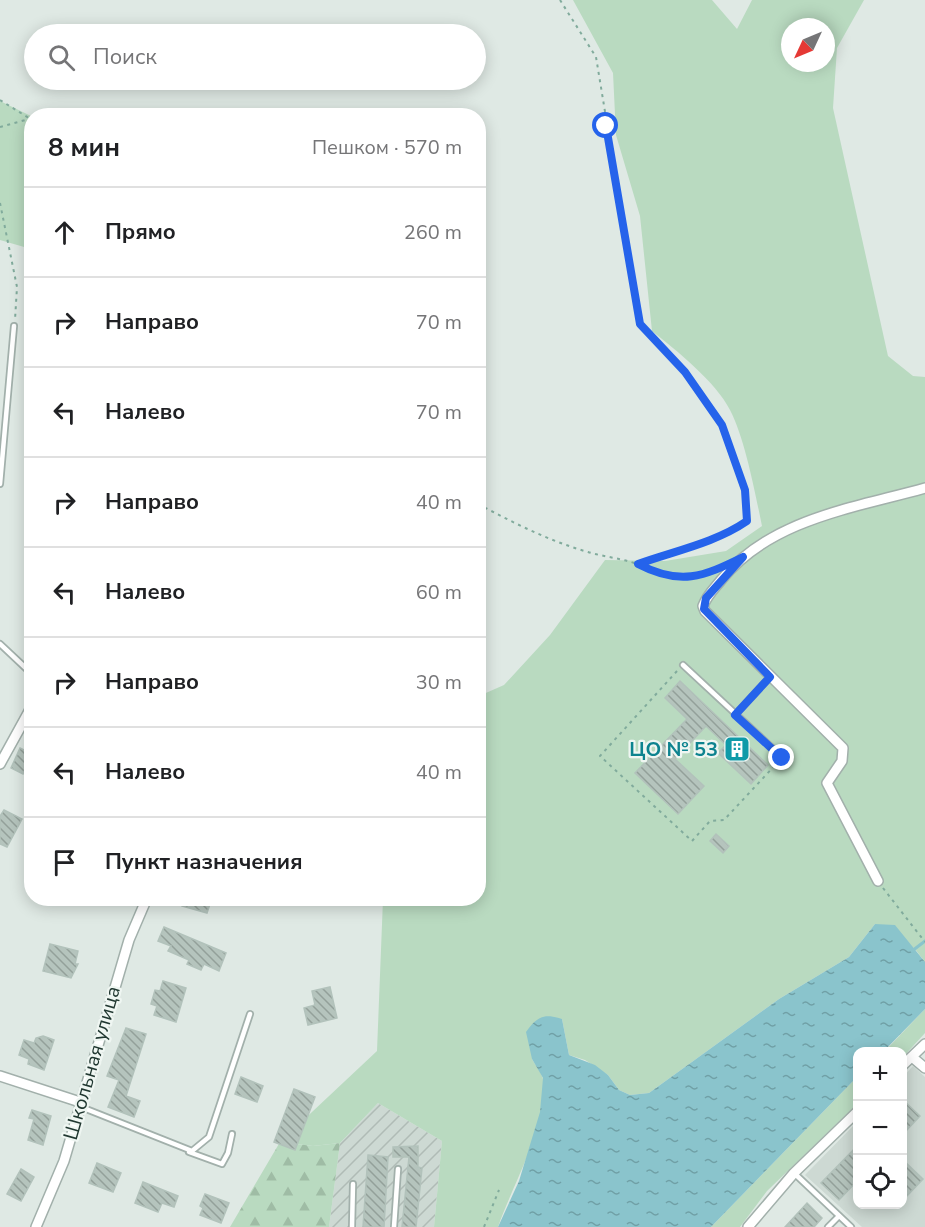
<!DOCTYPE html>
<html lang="ru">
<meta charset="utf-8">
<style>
:root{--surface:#fff;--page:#f2f2f2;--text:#202124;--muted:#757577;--line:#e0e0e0}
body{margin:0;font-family:"Nunito Sans",sans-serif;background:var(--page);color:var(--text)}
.controls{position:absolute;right:18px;bottom:18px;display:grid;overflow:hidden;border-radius:12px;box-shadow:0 3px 15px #0003}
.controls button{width:54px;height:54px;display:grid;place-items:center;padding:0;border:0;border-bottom:2px solid var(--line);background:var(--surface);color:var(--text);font:30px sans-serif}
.compass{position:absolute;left:781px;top:18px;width:54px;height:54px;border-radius:50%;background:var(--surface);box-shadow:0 3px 15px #0003;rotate:226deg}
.stop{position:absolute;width:18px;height:18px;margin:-14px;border:4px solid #2563eb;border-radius:50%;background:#fff}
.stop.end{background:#2563eb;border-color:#fff;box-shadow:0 2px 6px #0008}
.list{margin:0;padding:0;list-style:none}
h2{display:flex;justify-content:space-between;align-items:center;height:78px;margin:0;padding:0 24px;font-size:26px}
h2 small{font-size:20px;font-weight:400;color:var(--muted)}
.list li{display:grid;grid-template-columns:39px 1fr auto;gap:18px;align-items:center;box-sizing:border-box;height:90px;padding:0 24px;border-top:2px solid var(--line)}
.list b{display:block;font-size:22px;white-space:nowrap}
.list em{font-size:20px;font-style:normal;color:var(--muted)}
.icon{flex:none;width:33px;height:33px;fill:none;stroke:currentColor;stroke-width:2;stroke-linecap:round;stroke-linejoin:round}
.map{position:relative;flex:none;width:925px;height:1227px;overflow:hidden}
.search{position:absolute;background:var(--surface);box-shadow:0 3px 15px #0003;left:24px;top:24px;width:462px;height:66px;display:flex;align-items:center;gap:15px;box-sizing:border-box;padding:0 21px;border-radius:33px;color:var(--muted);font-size:22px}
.panel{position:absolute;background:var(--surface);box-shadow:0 3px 15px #0003;left:24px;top:108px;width:462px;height:798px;border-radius:24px}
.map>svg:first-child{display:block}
.built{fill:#cdd9d3}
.industrial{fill:url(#industrial-furrows)}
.grass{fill:#b9dac0;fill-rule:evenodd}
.forest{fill:url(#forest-firs)}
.water{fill:url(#water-ripples)}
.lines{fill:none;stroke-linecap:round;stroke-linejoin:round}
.stream{stroke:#8ac4cc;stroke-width:3}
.building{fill:url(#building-back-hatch);stroke:#b2c2bb;stroke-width:1.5}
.service-casing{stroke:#a2b0ab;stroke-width:8}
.minor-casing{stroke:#a2b0ab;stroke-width:12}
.path{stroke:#81ab9c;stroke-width:2;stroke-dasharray:3 4.5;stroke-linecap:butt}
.service{stroke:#fff;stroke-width:4.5}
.minor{stroke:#fff;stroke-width:9}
.route{stroke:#2563eb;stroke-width:8}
.labels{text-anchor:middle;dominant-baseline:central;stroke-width:4.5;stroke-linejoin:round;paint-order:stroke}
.culture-label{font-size:20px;font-weight:bold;fill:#0d838f;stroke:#eff6f2;text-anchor:end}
.street-label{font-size:20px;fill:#213831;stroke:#eff6f2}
</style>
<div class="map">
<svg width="925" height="1227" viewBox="0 0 925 1227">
<defs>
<pattern id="industrial-furrows" width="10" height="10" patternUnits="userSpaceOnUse" patternTransform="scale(1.5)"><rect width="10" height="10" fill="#cdd9d3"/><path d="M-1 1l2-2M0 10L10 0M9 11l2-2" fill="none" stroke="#b0bbb6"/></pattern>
<pattern id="forest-firs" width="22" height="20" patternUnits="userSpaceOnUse" patternTransform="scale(1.5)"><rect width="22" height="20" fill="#b9dac0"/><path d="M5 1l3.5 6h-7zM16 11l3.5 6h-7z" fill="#9fbca5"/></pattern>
<pattern id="water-ripples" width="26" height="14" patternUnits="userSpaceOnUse" patternTransform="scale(1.5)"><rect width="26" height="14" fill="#8ac4cc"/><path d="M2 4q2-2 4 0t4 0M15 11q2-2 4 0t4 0" fill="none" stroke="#70a0a6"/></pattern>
<pattern id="building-back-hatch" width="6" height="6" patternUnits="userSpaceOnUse" patternTransform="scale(1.5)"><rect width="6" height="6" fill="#b5c4bd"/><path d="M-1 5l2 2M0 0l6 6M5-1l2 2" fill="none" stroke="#93a09a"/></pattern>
</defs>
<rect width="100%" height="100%" fill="#dfe9e4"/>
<!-- built -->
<path class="built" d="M913,1066L925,1077V1227H862L805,1175L857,1122L858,1204H902L903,1077Z"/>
<!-- industrial -->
<path class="industrial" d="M378,1103L442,1141L434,1227H329L340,1143Z"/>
<!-- grass -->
<g class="grass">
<path d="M573,0H712L737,29L752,0H864L837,48L833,108L888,356L913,376L925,377V962L915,949L875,924L849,957L779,999L649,1093L630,1095L619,1090L608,1075L585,1060L569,1055L562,1019L532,1059C535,1065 542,1073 543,1079C550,1121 511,1188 498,1227H434L442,1141L378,1103L340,1143L313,1146L280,1142L377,1051L383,899L478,898L479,696L504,685L550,635L605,560L665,561L726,551L762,526C755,492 745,439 730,410C716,382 676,350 652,331L640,216L616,135L613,73ZM790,27H826V63H790Z"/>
<path d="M0,101L31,116V249L0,240Z"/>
<path d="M925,1009V1033L903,1057L902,1052H884Z"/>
<path d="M857,1077V1104L767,1191L740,1227H711Z"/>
</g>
<!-- forest -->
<path class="forest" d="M280,1142L313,1146L340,1143L329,1227H230Z"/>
<!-- water -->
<path class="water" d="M875,924L895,925L925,962V1009L884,1051L858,1052L857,1077L711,1227H498L519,1181L540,1112L543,1078L532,1059L526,1032C537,1017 543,1013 562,1019L569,1055L595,1065L608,1075L619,1090L630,1095L649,1093L779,999L849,957Z"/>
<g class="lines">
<!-- stream -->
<path class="stream" d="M912,951L925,941"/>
</g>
<!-- building -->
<g class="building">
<path d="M680,681L768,765L751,784L718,753L726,745L706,726L675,759L704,786L678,814L635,773L687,719L665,698Z"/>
<path d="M20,748L32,754L23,774L11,768Z"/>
<path d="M4,810L22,819L7,847L0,844V816Z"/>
<path d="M716,834L729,846L723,853L710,841Z"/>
<path d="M184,898H212L207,913L182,906Z"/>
<path d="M164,927L226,953L219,971L204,964L201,970L187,964L189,960L168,951L171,946L158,941Z"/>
<path d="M50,944L78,951L75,964H78L71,978L43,971Z"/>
<path d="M163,981L186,988L176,1022L154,1015L157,1006L151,1004L155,990L160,991Z"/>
<path d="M330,987L337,1018L308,1025L304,1008L315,1005L312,991Z"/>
<path d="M126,1028L146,1034L126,1096L140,1101L134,1117L108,1107L119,1080L107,1076Z"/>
<path d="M43,1036L54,1040L44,1070L28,1064L29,1059L19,1055L24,1040L34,1043L36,1038Z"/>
<path d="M241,1077L263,1086L257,1102L235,1094Z"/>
<path d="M294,1089L315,1097L295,1150L274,1142Z"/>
<path d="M903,1100L920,1116L903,1134Z"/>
<path d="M32,1110L51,1116L43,1145L28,1140L34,1119L29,1118Z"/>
<path d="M858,1145V1180L839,1200L821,1183Z"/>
<path d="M418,1146V1167L422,1168L416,1227H402L409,1157H393V1147Z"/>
<path d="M368,1155L388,1157L384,1227H363Z"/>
<path d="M903,1160L923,1179L903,1200Z"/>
<path d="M97,1163L121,1173L113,1192L89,1183Z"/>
<path d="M21,1169L34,1177L21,1201L7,1194Z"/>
<path d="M143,1182L178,1196L174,1207L162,1203L158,1212L135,1203Z"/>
<path d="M205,1194L229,1203L221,1223L200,1215L203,1208L200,1206Z"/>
<path d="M807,1203L822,1218L814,1227H785Z"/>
</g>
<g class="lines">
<!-- service casing -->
<g class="service-casing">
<g id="service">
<path d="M0,484L14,326"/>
<path d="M0,644L32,674"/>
<path d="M683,665L782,757"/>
<path d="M735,715L770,677"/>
<path d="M81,1107L192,1151L209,1137L250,1014"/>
<path d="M189,1152L222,1164L228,1153L232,1134"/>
<path d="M794,1173L851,1227"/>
<path d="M352,1227L353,1184"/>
<path d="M394,1227L398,1169"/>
<path d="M828,1227L839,1216"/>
</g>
</g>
<!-- minor casing -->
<g class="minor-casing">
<g id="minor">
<path d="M0,764L32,706"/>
<path d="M878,881L827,783L842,761L843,748L705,611L703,606C707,595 715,588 722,579C771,519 854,508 925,488"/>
<path d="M912,1057L925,1068"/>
<path d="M902,1066L925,1044"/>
<path d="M0,1076L80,1102"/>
<path d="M36,1227L64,1161L129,940L147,898"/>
<path d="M748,1227L794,1173L858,1111"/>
</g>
</g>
<!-- path -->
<g class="path">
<path d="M560,0L596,57L640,324L685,373L722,425L745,490L747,521C715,543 674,551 638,564"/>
<path d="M0,100L32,120"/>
<path d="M0,127L29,119"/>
<path d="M0,203L17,287L15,320"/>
<path d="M478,504C514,523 549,541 588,552C604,557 621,558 637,564C673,576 677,585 716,570"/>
<path d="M677,671L600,756L692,841L710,821L724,820L778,762"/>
<path d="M883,888L925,942"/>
<path d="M484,1227L499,1190"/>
</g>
<!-- service -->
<use href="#service" class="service"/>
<!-- minor -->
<use href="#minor" class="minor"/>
</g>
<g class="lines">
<!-- route -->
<path class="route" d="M606,126L640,324L685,372L722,425L745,490L747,521C715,543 674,551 638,564C680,586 703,577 743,557L706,598L704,609L770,677L735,715L782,758"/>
</g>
<!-- icons -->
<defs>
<g id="building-square" transform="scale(1.35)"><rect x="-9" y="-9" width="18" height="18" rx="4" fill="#0f9aa8" stroke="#eff6f2"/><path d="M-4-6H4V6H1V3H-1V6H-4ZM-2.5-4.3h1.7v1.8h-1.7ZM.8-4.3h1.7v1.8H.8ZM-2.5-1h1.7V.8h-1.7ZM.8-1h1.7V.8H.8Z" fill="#fff"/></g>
</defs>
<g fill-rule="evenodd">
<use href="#building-square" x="737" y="749"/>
</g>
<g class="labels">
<!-- culture labels -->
<g class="culture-label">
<text x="718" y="749">ЦО № 53</text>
</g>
<!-- street labels -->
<g class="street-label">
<text transform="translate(92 1063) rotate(-74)">Школьная улица</text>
</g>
</g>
</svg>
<div class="controls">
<button>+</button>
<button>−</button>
<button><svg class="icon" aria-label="locate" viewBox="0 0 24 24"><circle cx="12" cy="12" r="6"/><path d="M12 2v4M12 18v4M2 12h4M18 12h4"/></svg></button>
</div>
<svg class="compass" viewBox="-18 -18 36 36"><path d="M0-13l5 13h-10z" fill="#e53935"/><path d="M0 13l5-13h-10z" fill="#757577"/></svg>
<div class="stop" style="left:606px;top:126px"></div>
<div class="stop end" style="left:782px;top:758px"></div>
<div class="search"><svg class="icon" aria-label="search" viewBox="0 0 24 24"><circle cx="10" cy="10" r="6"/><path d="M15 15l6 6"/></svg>Поиск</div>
<section class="panel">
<h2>8 мин<small>Пешком · 570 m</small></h2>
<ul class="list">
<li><svg class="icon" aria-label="ahead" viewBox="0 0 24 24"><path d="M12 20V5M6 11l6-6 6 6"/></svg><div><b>Прямо</b></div><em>260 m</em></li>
<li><svg class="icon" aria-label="right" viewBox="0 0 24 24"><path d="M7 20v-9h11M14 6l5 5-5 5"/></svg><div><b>Направо</b></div><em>70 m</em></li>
<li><svg class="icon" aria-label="left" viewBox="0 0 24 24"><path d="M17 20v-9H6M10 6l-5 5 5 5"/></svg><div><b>Налево</b></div><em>70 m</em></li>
<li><svg class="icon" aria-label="right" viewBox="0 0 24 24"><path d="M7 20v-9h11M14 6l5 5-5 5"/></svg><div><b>Направо</b></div><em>40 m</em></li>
<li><svg class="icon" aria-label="left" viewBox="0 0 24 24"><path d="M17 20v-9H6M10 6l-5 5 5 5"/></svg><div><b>Налево</b></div><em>60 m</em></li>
<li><svg class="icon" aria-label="right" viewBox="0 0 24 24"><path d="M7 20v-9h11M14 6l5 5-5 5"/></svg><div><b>Направо</b></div><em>30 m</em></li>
<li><svg class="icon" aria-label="left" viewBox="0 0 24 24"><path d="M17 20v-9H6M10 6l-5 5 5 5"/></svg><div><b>Налево</b></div><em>40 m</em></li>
<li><svg class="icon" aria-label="arrive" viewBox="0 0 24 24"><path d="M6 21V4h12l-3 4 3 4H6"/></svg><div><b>Пункт назначения</b></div></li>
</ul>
</section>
</div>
